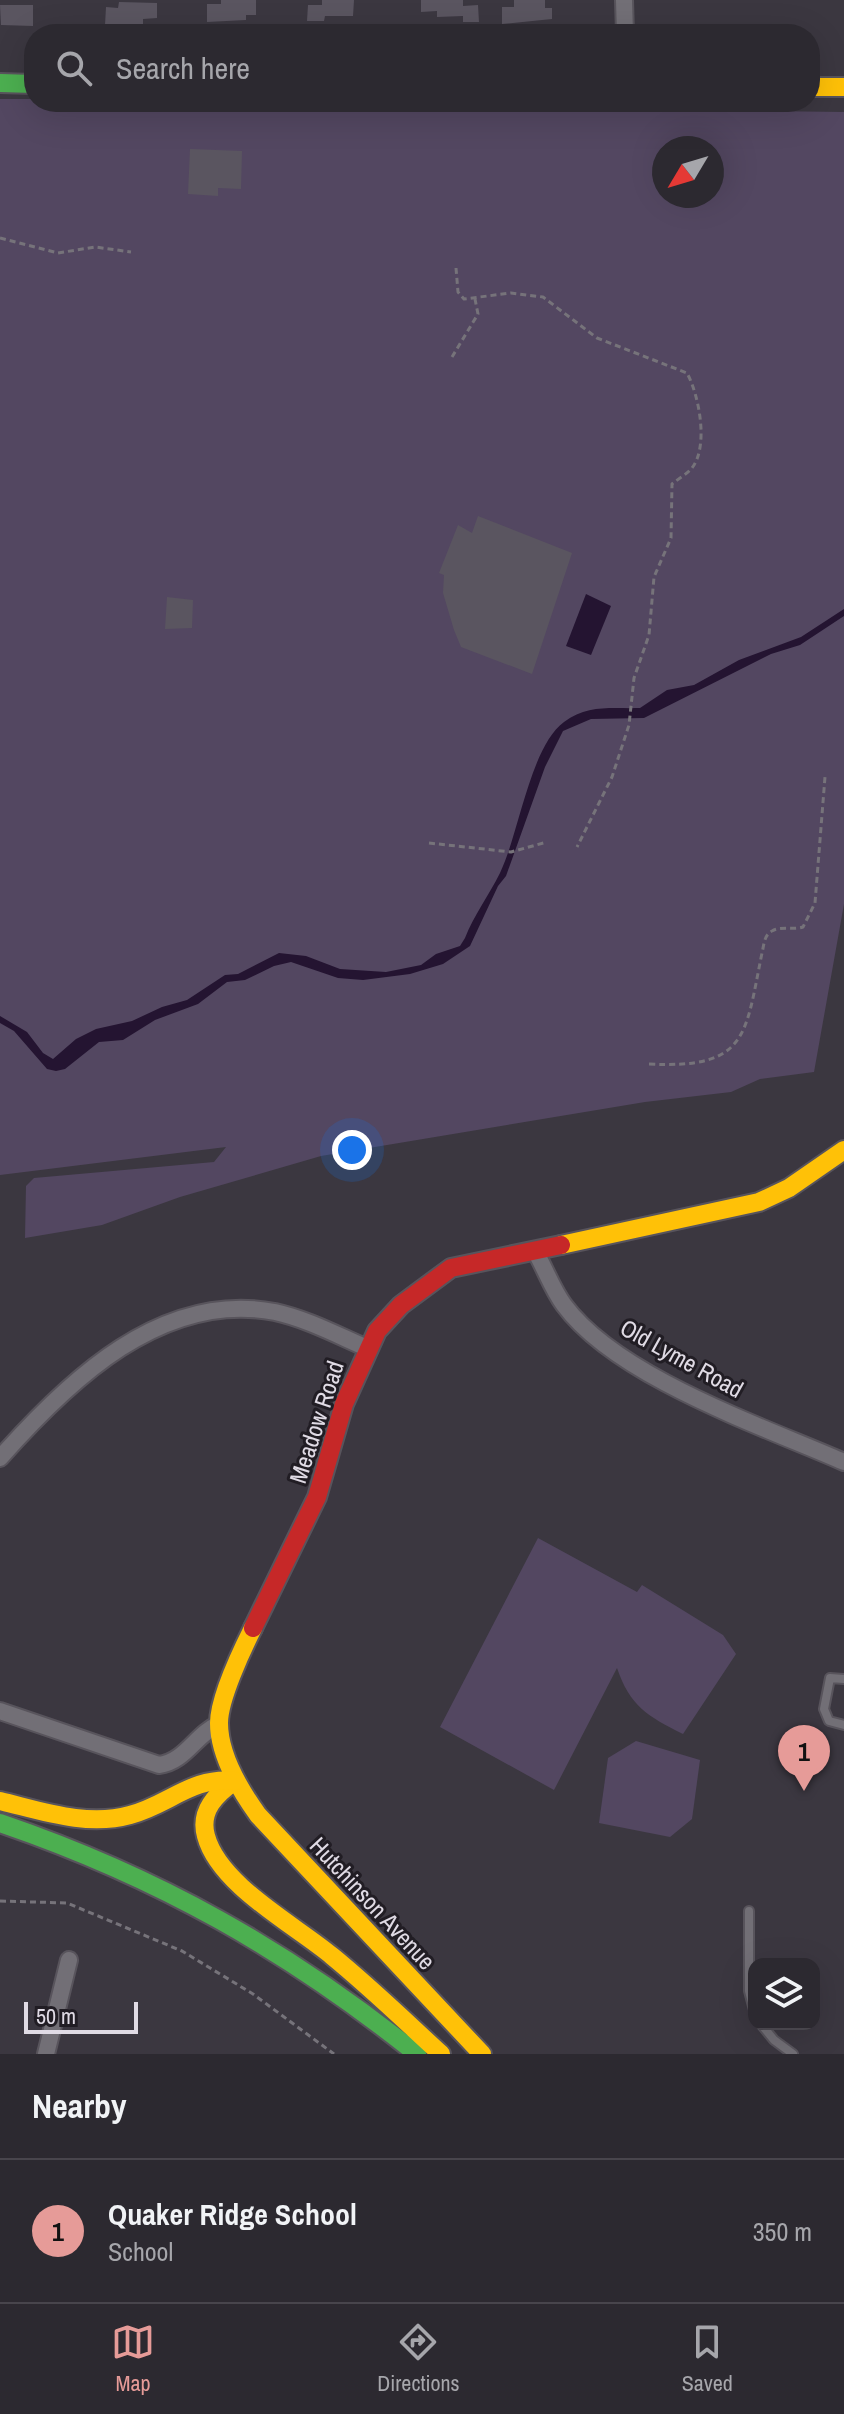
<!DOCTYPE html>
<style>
:root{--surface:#2c2930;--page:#343138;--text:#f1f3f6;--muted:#a6a6ab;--line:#48454c;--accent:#e69b98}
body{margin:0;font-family:"Archivo Narrow",sans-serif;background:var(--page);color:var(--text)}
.controls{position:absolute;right:24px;bottom:24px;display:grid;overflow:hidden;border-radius:16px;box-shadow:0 8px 32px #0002}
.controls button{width:72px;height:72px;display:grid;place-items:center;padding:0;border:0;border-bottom:2px solid var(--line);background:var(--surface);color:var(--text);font:40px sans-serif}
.compass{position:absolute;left:652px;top:136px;width:72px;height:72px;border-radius:50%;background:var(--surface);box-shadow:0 8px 32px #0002;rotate:232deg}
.scale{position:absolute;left:24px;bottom:20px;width:114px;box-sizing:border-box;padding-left:8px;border:4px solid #e0dbe5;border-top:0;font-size:22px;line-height:28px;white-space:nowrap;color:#e0dbe5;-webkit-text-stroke:6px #211d24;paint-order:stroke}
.you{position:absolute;left:352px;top:1150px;width:28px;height:28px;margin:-20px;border:6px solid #fff;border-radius:50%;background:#1a73e8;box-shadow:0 0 0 12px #1a73e833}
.badge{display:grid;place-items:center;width:52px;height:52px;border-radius:50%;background:var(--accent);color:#111;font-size:26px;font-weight:700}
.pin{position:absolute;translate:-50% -66px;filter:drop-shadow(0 2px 4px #0008)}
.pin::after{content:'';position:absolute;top:42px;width:28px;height:24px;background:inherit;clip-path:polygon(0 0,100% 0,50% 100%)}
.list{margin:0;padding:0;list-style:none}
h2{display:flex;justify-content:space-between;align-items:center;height:104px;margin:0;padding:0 32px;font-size:34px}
h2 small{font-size:26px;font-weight:400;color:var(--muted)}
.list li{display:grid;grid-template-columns:52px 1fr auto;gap:24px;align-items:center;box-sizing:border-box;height:144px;padding:0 32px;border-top:2px solid var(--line)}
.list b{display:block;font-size:30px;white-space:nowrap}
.list p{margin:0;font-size:26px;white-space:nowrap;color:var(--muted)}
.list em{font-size:26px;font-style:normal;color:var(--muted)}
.icon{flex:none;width:44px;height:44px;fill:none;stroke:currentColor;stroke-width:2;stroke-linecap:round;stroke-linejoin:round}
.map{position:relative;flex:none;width:844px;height:2054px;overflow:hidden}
.search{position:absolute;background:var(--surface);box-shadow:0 8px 32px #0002;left:24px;right:24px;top:24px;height:88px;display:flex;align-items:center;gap:20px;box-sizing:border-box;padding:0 28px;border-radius:32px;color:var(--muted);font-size:30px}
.sheet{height:248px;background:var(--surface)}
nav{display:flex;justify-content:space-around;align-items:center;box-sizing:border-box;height:112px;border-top:2px solid var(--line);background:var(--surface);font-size:22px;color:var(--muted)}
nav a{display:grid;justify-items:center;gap:4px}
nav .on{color:var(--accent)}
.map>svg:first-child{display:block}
.green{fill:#534761;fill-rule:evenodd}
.water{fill:#241431}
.building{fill:#5a5560}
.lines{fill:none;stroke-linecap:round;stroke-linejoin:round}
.lane-casing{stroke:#58545c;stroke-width:12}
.street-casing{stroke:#58545c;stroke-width:20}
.fast-casing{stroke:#58545c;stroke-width:22}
.slow-casing{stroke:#58545c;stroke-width:22}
.jam-casing{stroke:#58545c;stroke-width:22}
.path{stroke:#76737a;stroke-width:3;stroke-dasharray:6 4;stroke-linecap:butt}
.lane{stroke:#726f76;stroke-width:8}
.street{stroke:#726f76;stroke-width:16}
.fast{stroke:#4caf50;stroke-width:18}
.slow{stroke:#ffc107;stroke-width:18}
.jam{stroke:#c62828;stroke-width:18}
.labels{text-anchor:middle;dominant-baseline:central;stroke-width:6;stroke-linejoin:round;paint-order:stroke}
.street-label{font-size:24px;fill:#e0dbe5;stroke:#211d24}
</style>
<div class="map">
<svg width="844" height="2054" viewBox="0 0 844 2054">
<rect width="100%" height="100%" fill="#3b3740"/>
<!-- green -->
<g class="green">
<path d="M0,99H34V102L844,112V904L814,1072L760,1079L731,1092L645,1102L321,1156L180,1197L102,1225L25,1238L26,1186L34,1178L214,1162L226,1147L0,1175ZM664,148H712V196H664Z"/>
<path d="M538,1538L637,1592L642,1585L723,1635L736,1654L683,1734C647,1716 630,1706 617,1668L554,1790L440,1727Z"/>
<path d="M636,1741L700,1760L692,1819L670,1837L599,1823L608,1758Z"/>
</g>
<!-- water -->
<g class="water">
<path d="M586,594L611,606L591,655L566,646Z"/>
<path d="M844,609V616L800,645L771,654L644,718L591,719L563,731L545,767L506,876L498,886L470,946L443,964L410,974L363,980L338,978L291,962L274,966L245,980L227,982L198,1004L155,1020L123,1040L99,1042L65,1069L56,1071L47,1069L14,1031L0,1023V1016L27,1032L43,1053L53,1059L76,1039L96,1029L132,1021L162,1007L187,1000L225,975L238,974L279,953L306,956L340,969L386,972L421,965L436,954L460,946L465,938C474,915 489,895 500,873C519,834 530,747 564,722C588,704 612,709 640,708L667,690L694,685L739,660L801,637Z"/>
</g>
<!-- building -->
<g class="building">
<path d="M221,0H256V15H246V20L207,22V4H221Z"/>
<path d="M322,0H354L353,16H325L324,21H307L308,5H322Z"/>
<path d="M421,0H463V6L478,5L479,22H463V16L437,17V11L421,12Z"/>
<path d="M514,0H545V8H552V19L502,24V7H514Z"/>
<path d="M119,2L157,3V18L143,19V24L105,25L106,7L118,8Z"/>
<path d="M0,5H33V26L1,25Z"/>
<path d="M190,149L242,151L241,189L218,188V196L188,194Z"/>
<path d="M478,516L572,553L532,674L461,647L454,630L443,593L444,575L439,573L458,525L472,533Z"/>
<path d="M167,597L193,600L192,628L165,629Z"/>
</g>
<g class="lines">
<!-- lane casing -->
<g class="lane-casing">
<g id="lane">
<path d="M844,1679L830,1678L824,1709L829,1721L844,1725"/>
<path d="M749,1911V1991L754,2010"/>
<path d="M761,2024L774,2040L793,2054"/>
</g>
</g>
<!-- street casing -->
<g class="street-casing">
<g id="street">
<path d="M624,0L625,34"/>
<path d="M535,1251C545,1268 552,1289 564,1305C617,1377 762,1426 844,1462"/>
<path d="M0,1458C68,1381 162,1290 275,1312C307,1319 337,1335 367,1348"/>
<path d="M0,1711L159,1765C185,1762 196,1734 219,1724"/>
<path d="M46,2054L69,1960"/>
</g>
</g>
<!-- fast casing -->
<g class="fast-casing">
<g id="fast">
<path d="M0,83L34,84"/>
<path d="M0,1823C158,1877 287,1950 417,2054"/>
</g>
</g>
<!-- slow casing -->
<g class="slow-casing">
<g id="slow">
<path d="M810,87H844"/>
<path d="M561,1245L759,1202L789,1188L844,1150"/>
<path d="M253,1628C242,1650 219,1699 219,1723C219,1756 240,1790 258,1815L482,2054"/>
<path d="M235,1781C216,1794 199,1811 206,1836C219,1885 295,1925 332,1956C370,1987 405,2021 441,2054"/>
<path d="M0,1801C42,1811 87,1827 130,1815C169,1805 192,1776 235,1781"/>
</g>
</g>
<!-- jam casing -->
<g class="jam-casing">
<path id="jam" d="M253,1628L317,1497L344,1404L377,1331L401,1305L451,1268L561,1245"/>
</g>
<!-- path -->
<g class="path">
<path d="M0,238L58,253L95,247L131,252"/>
<path d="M456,268L458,292L464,299L511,293L543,297L597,338L687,373C699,395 709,446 692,468C687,474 678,479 672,484L671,538L654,577L649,635L634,678L629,725L612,777L577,847"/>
<path d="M452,357L478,314L475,299"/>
<path d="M429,843L511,852L547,842"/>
<path d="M649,1064C748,1069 745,1036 762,953C764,945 764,935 772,931C780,926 793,930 803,927L815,903L825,777"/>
<path d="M0,1901L67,1903L182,1951L253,1994L334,2054"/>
</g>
<!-- lane -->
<use href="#lane" class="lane"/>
<!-- street -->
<use href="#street" class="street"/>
<!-- fast -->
<use href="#fast" class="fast"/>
<!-- slow -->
<use href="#slow" class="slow"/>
<!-- jam -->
<use href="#jam" class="jam"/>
</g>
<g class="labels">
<!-- street labels -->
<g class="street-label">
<text transform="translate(682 1358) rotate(29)">Old Lyme Road</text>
<text transform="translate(316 1422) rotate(-72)">Meadow Road</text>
<text transform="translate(373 1903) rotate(47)">Hutchinson Avenue</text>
</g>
</g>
</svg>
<div class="controls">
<button><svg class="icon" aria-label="layers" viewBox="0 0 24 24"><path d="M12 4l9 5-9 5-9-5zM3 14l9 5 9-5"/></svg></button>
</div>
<svg class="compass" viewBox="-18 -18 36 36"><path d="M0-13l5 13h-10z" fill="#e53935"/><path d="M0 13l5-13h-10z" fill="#a6a6ab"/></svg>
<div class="scale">50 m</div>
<div class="you"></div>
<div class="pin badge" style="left:804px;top:1791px">1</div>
<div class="search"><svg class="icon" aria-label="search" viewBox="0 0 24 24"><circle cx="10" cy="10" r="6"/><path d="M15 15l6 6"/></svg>Search here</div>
</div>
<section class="sheet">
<h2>Nearby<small></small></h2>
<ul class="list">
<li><span class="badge">1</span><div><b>Quaker Ridge School</b><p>School</p></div><em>350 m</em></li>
</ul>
</section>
<nav>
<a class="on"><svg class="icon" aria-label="map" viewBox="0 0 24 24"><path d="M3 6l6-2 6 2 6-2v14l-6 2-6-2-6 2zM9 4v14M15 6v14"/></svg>Map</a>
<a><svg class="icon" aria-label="directions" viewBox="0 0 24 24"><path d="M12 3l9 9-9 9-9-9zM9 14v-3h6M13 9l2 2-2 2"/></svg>Directions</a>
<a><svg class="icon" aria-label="saved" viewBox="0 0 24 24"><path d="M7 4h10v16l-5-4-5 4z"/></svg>Saved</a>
</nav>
